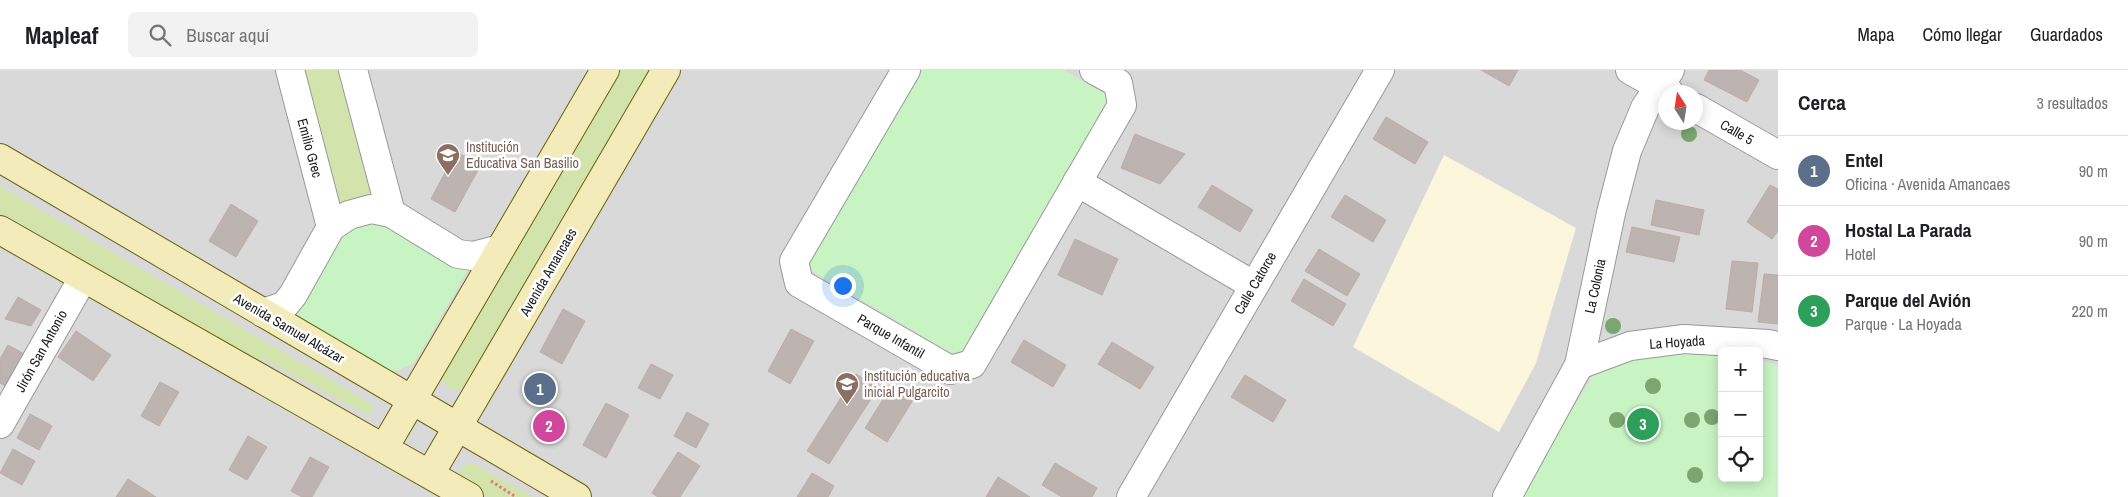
<!DOCTYPE html>
<html lang="es">
<meta charset="utf-8">
<style>
:root{--surface:#fff;--page:#f2f2f2;--text:#202124;--muted:#757577;--line:#e0e0e0;--accent:#2563eb}
body{margin:0;font-family:"Archivo Narrow",sans-serif;background:var(--page);color:var(--text)}
.controls{position:absolute;right:15px;bottom:15px;display:grid;overflow:hidden;border-radius:8px;box-shadow:0 2px 12px #0003}
.controls button{width:45px;height:45px;display:grid;place-items:center;padding:0;border:0;border-bottom:1px solid var(--line);background:var(--surface);color:var(--text);font:25px sans-serif}
.compass{position:absolute;left:1658px;top:15px;width:45px;height:45px;border-radius:50%;background:var(--surface);box-shadow:0 2px 12px #0003;rotate:348deg}
.you{position:absolute;left:842px;top:215px;width:18px;height:18px;margin:-12px;border:4px solid #fff;border-radius:50%;background:#1a73e8;box-shadow:0 0 0 8px #1a73e833}
.badge{display:grid;place-items:center;width:32px;height:32px;border-radius:50%;background:var(--accent);color:#fff;font-size:16px;font-weight:700}
.pin{position:absolute;translate:-50% -50%;border:2px solid #fff;box-shadow:0 1px 5px #0006}
.list{margin:0;padding:0;list-style:none}
h2{display:flex;justify-content:space-between;align-items:center;height:65px;margin:0;padding:0 20px;font-size:21px}
h2 small{font-size:16px;font-weight:400;color:var(--muted)}
.list li{display:grid;grid-template-columns:32px 1fr auto;gap:15px;align-items:center;box-sizing:border-box;height:70px;padding:0 20px;border-top:1px solid var(--line)}
.list b{display:block;font-size:19px;white-space:nowrap}
.list p{margin:0;font-size:16px;white-space:nowrap;color:var(--muted)}
.list em{font-size:16px;font-style:normal;color:var(--muted)}
.icon{flex:none;width:28px;height:28px;fill:none;stroke:currentColor;stroke-width:2;stroke-linecap:round;stroke-linejoin:round}
.map{position:relative;flex:none;width:1778px;height:427px;overflow:hidden}
header{display:flex;align-items:center;gap:30px;box-sizing:border-box;height:70px;padding:0 25px;background:var(--surface);border-bottom:1px solid var(--line)}
header strong{font-size:24px}
nav{display:flex;gap:28px;margin-inline-start:auto;font-size:18px}
.search{width:350px;height:45px;background:var(--page);display:flex;align-items:center;gap:12px;box-sizing:border-box;padding:0 18px;border-radius:8px;color:var(--muted);font-size:19px}
main{display:flex}
aside{flex:1;background:var(--surface)}
.map>svg:first-child{display:block}
.residential{fill:#dad9d9;fill-rule:evenodd}
.education{fill:#fcf6dd}
.grass{fill:#d2e3ac}
.park{fill:#c8f4c3}
.building{fill:#bdb3b0;stroke:#bdaca7}
.lines{fill:none;stroke-linecap:round;stroke-linejoin:round}
.street-casing{stroke:#999;stroke-width:30}
.secondary-casing{stroke:#69620e;stroke-width:30}
.path{stroke:#ed737e;stroke-width:3;stroke-dasharray:2.5 2.5;stroke-linecap:butt}
.street{stroke:#fff;stroke-width:28}
.secondary{stroke:#f3ecba;stroke-width:28}
.tree{fill:#7ba671}
.labels{text-anchor:middle;dominant-baseline:central;stroke-width:5;stroke-linejoin:round;paint-order:stroke}
.street-label{font-size:14px;fill:#1c1c1c;stroke:#fff}
.education-label{font-size:14px;fill:#785e54;stroke:#fff;text-anchor:start}
</style>
<header>
<strong>Mapleaf</strong>
<div class="search"><svg class="icon" aria-label="search" viewBox="0 0 24 24"><circle cx="10" cy="10" r="6"/><path d="M15 15l6 6"/></svg>Buscar aquí</div>
<nav><a>Mapa</a><a>Cómo llegar</a><a>Guardados</a></nav>
</header>
<main>
<div class="map">
<svg width="1778" height="427" viewBox="0 0 1778 427">
<rect width="100%" height="100%" fill="#ede8e3"/>
<!-- residential -->
<path class="residential" d="M0,0H1778V427H0ZM1666,22H1696V52H1666ZM1722,281H1759V408H1722Z"/>
<!-- education -->
<path class="education" d="M1444,85L1576,158L1536,293L1499,362L1353,277Z"/>
<!-- grass -->
<g class="grass">
<path d="M299,0H340L373,125L370,133L339,138Z"/>
<path d="M619,0H649L466,316L459,320L449,319L443,311V302Z"/>
<path d="M0,116L370,333L374,341L366,344L265,290L243,288L0,147Z"/>
<path d="M469,393L475,394L533,427C520,427 503,427 489,427C485,426 480,422 476,419C464,413 448,403 469,393Z"/>
</g>
<!-- park -->
<g class="park">
<path d="M923,0H1064L1113,28L960,288L807,198Z"/>
<path d="M373,151L390,153L469,198L414,293L399,300L386,302L296,248L340,165L356,156Z"/>
<path d="M1701,282L1722,284V408H1759V290L1778,295V427H1518L1597,299L1617,291Z"/>
</g>
<!-- building -->
<g class="building">
<path d="M1481,0H1518L1509,16Z"/>
<path d="M1709,0H1740L1759,10L1747,32L1704,10Z"/>
<path d="M1386,47L1428,72L1415,94L1373,69Z"/>
<path d="M1135,64L1185,84L1160,114L1121,98Z"/>
<path d="M456,82L481,95L455,142L431,129Z"/>
<path d="M1212,115L1253,140L1240,162L1198,137Z"/>
<path d="M1770,115L1778,119V161L1772,169L1747,152Z"/>
<path d="M1345,125L1386,150L1373,172L1331,147Z"/>
<path d="M1656,130L1704,140L1699,165L1651,155Z"/>
<path d="M231,134L258,151L236,187L209,171Z"/>
<path d="M1632,157L1680,167L1674,192L1626,182Z"/>
<path d="M1075,169L1118,189L1102,225L1058,205Z"/>
<path d="M1319,179L1360,204L1347,226L1305,201Z"/>
<path d="M1732,191L1758,193L1752,242L1726,239Z"/>
<path d="M1764,204L1778,205V254L1758,252Z"/>
<path d="M1304,209L1346,234L1333,256L1291,231Z"/>
<path d="M18,227L41,240L31,256L5,249Z"/>
<path d="M563,239L585,251L562,294L540,282Z"/>
<path d="M791,259L814,271L790,314L768,301Z"/>
<path d="M76,261L111,285L93,311L58,287Z"/>
<path d="M1024,270L1066,295L1053,317L1011,292Z"/>
<path d="M1112,272L1154,297L1140,319L1098,294Z"/>
<path d="M8,275L26,285L7,317L0,313V289Z"/>
<path d="M651,294L673,305L660,329L638,318Z"/>
<path d="M856,304L878,318L829,394L807,381Z"/>
<path d="M1245,305L1286,330L1273,352L1231,327Z"/>
<path d="M160,312L179,322L159,356L141,346Z"/>
<path d="M891,317L913,330L887,372L865,358Z"/>
<path d="M606,333L629,345L606,388L583,375Z"/>
<path d="M687,342L709,354L696,378L674,366Z"/>
<path d="M30,344L52,356L39,380L17,368Z"/>
<path d="M248,366L267,377L247,410L229,400Z"/>
<path d="M13,379L35,391L22,415L0,403Z"/>
<path d="M678,382L700,396L680,427H658L652,423Z"/>
<path d="M310,387L329,397L312,427H302L291,421Z"/>
<path d="M1055,393L1097,418L1092,427H1062L1042,415Z"/>
<path d="M812,403L834,416L828,427H797Z"/>
<path d="M998,407L1030,427H986Z"/>
<path d="M128,409L156,427H116Z"/>
</g>
<g class="lines">
<!-- street casing -->
<g class="street-casing">
<g id="street">
<path d="M290,0L331,157"/>
<path d="M353,0L391,143"/>
<path d="M906,0L794,191L799,213L950,300L972,294L1122,35L1118,13L1094,0"/>
<path d="M1630,0L1669,22"/>
<path d="M1696,38L1778,85"/>
<path d="M1077,112L1253,215"/>
<path d="M263,243L284,236L293,225L331,157L349,145L371,139L391,143L458,184L473,186L500,179"/>
<path d="M1579,295L1630,276L1684,269L1768,274L1778,276"/>
<path d="M0,354L83,208"/>
<path d="M1131,427L1380,0"/>
<path d="M1507,427L1579,295L1611,143L1627,81L1645,38L1670,0"/>
</g>
</g>
<!-- secondary casing -->
<g class="secondary-casing">
<g id="secondary">
<path d="M0,88L577,427"/>
<path d="M0,160L469,427"/>
<path d="M384,378L605,0"/>
<path d="M430,404L666,0"/>
</g>
</g>
<!-- path -->
<path class="path" d="M491,411L516,427"/>
<!-- street -->
<use href="#street" class="street"/>
<!-- secondary -->
<use href="#secondary" class="secondary"/>
</g>
<!-- trees -->
<g class="tree">
<circle cx="1689" cy="64" r="8"/>
<circle cx="1613" cy="256" r="8"/>
<circle cx="1653" cy="316" r="8"/>
<circle cx="1712" cy="347" r="8"/>
<circle cx="1617" cy="350" r="8"/>
<circle cx="1692" cy="350" r="8"/>
<circle cx="1695" cy="405" r="8"/>
</g>
<!-- icons -->
<defs>
<g id="school-pin" transform="scale(1.25)"><path d="M0 17L-7.5 6A9.5 9.5 0 1 1 7.5 6Z" fill="#8d6e63" stroke="#fff"/><path d="M0-5L7-2L0 1L-7-2ZM-4 1L0 2.5L4 1V4Q0 6-4 4Z" fill="#fff"/></g>
</defs>
<g fill-rule="evenodd">
<use href="#school-pin" x="448" y="85"/>
<use href="#school-pin" x="847" y="314"/>
</g>
<g class="labels">
<!-- street labels -->
<g class="street-label">
<text transform="translate(1737 62) rotate(30)">Calle 5</text>
<text transform="translate(310 78) rotate(75)">Emilio Grec</text>
<text transform="translate(548 202) rotate(-60)">Avenida Amancaes</text>
<text transform="translate(1255 213) rotate(-60)">Calle Catorce</text>
<text transform="translate(1595 216) rotate(-78)">La Colonia</text>
<text transform="translate(289 258) rotate(30)">Avenida Samuel Alcázar</text>
<text transform="translate(891 266) rotate(30)">Parque Infantil</text>
<text transform="translate(1677 272) rotate(-4)">La Hoyada</text>
<text transform="translate(41 281) rotate(-61)">Jirón San Antonio</text>
</g>
<!-- education labels -->
<g class="education-label">
<text x="466" y="77">Institución<tspan x="466" dy="16">Educativa San Basilio</tspan></text>
<text x="864" y="306">Institución educativa<tspan x="864" dy="16">inicial Pulgarcito</tspan></text>
</g>
</g>
</svg>
<div class="controls">
<button>+</button>
<button>−</button>
<button><svg class="icon" aria-label="locate" viewBox="0 0 24 24"><circle cx="12" cy="12" r="6"/><path d="M12 2v4M12 18v4M2 12h4M18 12h4"/></svg></button>
</div>
<svg class="compass" viewBox="-18 -18 36 36"><path d="M0-13l5 13h-10z" fill="#e53935"/><path d="M0 13l5-13h-10z" fill="#757577"/></svg>
<div class="you"></div>
<div class="pin badge" style="left:540px;top:319px;background:#5c6f8a">1</div>
<div class="pin badge" style="left:549px;top:356px;background:#d1479c">2</div>
<div class="pin badge" style="left:1643px;top:354px;background:#2e9e5b">3</div>
</div>
<aside>
<h2>Cerca<small>3 resultados</small></h2>
<ul class="list">
<li><span class="badge" style="background:#5c6f8a">1</span><div><b>Entel</b><p>Oficina · Avenida Amancaes</p></div><em>90 m</em></li>
<li><span class="badge" style="background:#d1479c">2</span><div><b>Hostal La Parada</b><p>Hotel</p></div><em>90 m</em></li>
<li><span class="badge" style="background:#2e9e5b">3</span><div><b>Parque del Avión</b><p>Parque · La Hoyada</p></div><em>220 m</em></li>
</ul>
</aside>
</main>
